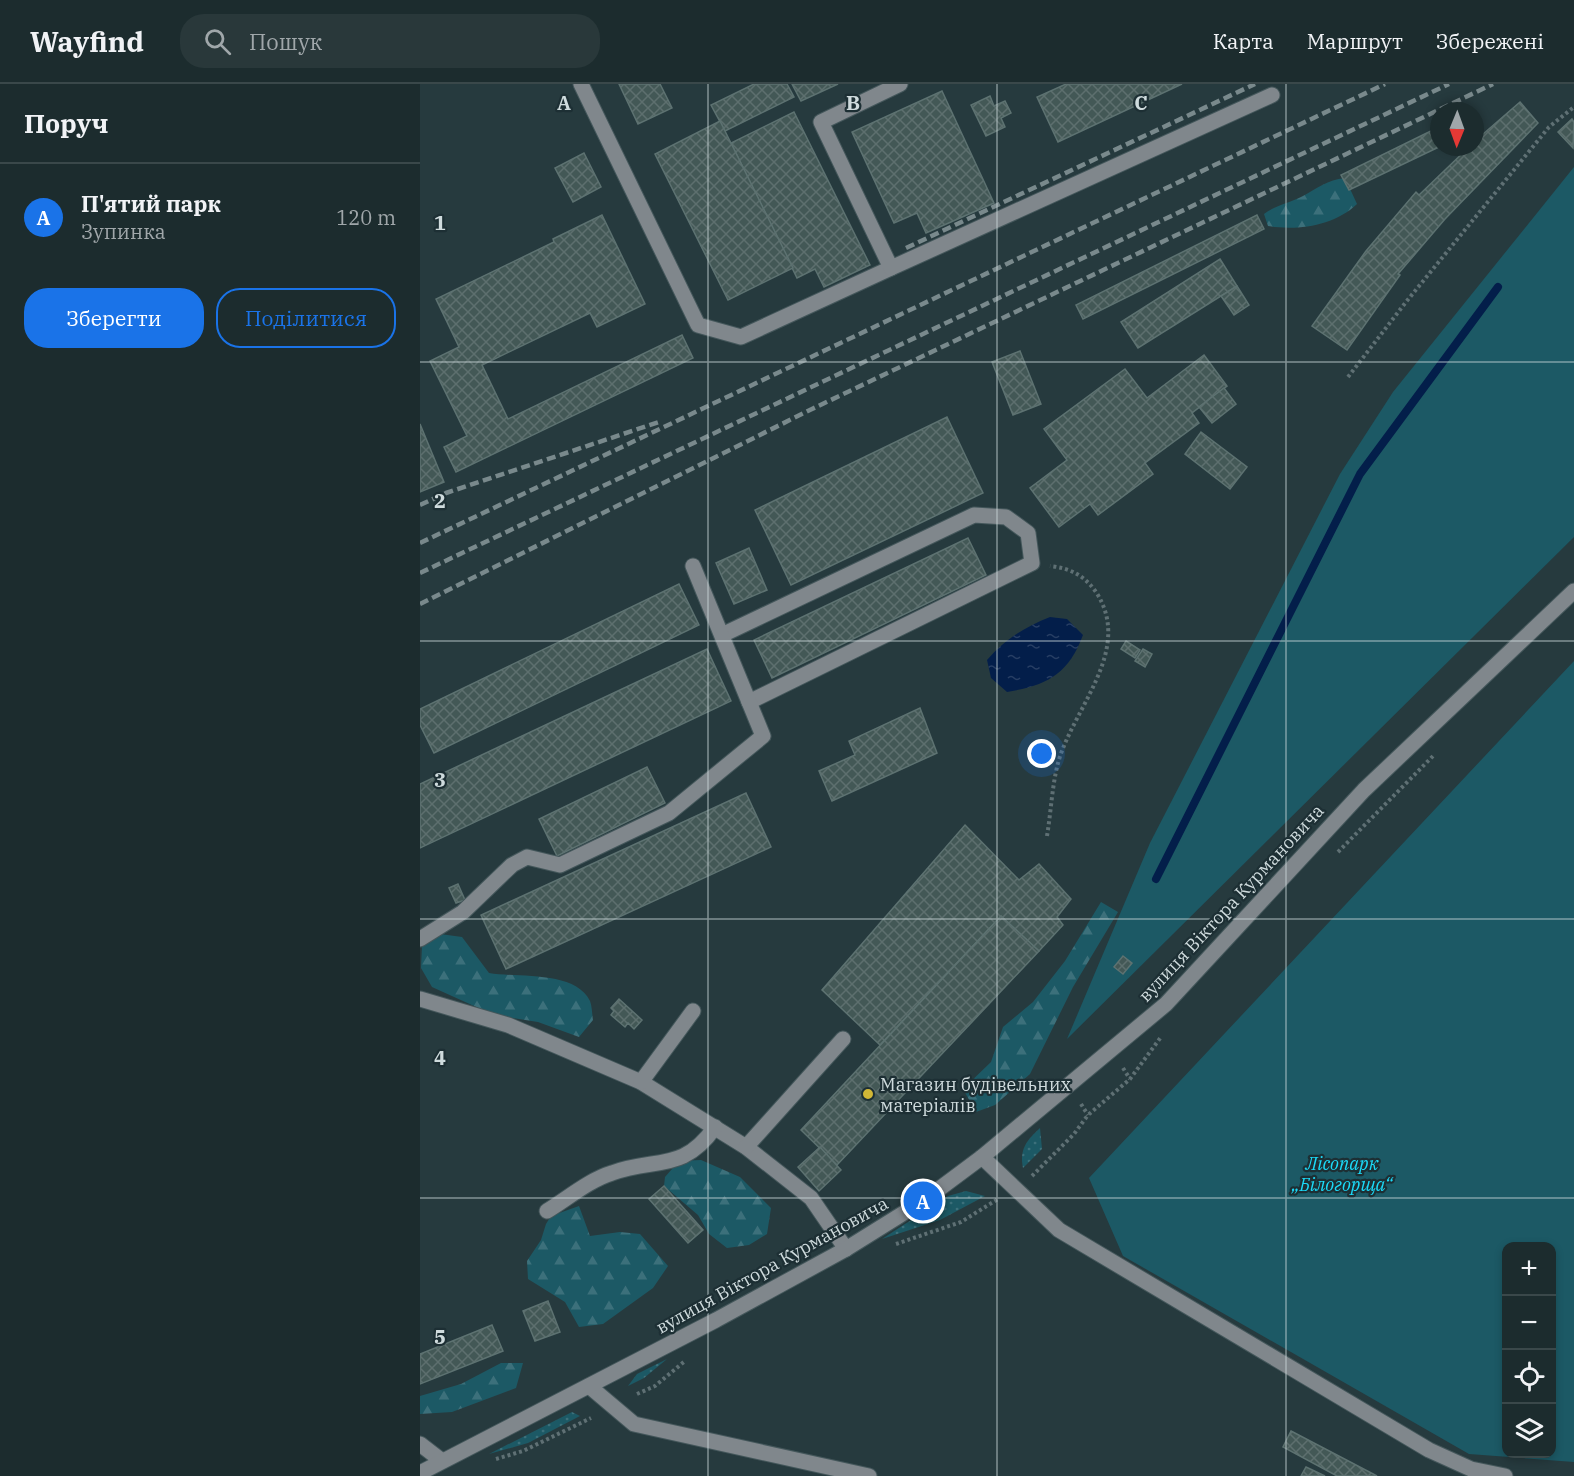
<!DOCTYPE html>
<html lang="uk">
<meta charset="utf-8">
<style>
:root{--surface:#1c2c2e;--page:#29383a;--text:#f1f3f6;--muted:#a0a7aa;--line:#3a484a;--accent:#1a73e8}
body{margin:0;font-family:"IBM Plex Serif",serif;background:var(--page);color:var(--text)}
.controls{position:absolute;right:18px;bottom:18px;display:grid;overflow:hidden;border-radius:12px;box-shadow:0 3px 9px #0003}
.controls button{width:54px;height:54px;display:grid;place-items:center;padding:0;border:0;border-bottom:2px solid var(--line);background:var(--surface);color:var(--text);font:30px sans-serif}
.compass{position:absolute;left:1010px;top:18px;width:54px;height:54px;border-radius:50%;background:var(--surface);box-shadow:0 3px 9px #0003;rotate:181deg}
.you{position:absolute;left:622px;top:670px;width:21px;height:21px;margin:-15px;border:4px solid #fff;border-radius:50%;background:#1a73e8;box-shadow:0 0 0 9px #1a73e833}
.badge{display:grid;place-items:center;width:39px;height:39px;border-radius:50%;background:var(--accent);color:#fff;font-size:20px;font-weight:700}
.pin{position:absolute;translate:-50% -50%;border:3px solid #fff;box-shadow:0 2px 6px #0006}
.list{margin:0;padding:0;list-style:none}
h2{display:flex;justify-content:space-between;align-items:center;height:78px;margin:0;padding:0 24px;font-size:26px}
h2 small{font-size:20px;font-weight:400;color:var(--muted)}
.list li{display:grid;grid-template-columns:39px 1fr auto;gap:18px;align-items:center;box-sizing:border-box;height:108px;padding:0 24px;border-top:2px solid var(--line)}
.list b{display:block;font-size:22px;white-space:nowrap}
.list p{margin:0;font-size:20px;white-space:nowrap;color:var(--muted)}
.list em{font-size:20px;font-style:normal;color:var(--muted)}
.actions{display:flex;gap:12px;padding:18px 24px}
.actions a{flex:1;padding:14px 0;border:2px solid var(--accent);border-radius:24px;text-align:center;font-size:21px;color:var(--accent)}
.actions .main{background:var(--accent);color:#fff}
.icon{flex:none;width:33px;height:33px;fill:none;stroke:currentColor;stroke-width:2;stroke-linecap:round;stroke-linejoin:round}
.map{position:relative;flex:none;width:1154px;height:1392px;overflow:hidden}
header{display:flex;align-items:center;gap:36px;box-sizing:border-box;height:84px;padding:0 30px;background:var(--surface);border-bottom:2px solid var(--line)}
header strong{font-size:28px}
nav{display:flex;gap:33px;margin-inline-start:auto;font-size:21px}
.search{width:420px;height:54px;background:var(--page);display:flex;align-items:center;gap:15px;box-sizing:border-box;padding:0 21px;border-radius:24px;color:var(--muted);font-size:22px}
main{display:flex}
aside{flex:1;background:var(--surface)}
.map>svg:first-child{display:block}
.grass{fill:url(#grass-dots)}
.forest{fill:url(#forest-firs)}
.park{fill:#1c5965;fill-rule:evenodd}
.water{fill:url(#water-ripples)}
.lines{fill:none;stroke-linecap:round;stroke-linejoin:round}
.stream{stroke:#031e4a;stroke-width:8}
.building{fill:url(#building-cross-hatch);stroke:#5d7271;stroke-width:1.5}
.minor-casing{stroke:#44575b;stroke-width:17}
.path{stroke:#5f7074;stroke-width:4;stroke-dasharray:3 3;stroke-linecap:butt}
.minor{stroke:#80878c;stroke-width:15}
.rail{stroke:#79898c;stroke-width:4.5;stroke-dasharray:9 4.5;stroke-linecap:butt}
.grid{fill:none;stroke:#cfdbdd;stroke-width:1.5;stroke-opacity:0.55}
.poi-dot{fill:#d1b736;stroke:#1d2f34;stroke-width:2}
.labels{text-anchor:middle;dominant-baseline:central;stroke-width:4.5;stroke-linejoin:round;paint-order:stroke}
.street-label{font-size:18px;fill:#cfdbdd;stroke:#1d2f34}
.poi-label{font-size:18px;fill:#cfdbdd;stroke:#1d2f34;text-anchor:start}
.park-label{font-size:18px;font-style:italic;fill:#1bdaf8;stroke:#1d2f34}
.grid-label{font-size:20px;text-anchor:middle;font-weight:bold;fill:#cfdbdd;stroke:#1d2f34;stroke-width:4.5;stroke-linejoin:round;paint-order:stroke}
</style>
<header>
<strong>Wayfind</strong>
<div class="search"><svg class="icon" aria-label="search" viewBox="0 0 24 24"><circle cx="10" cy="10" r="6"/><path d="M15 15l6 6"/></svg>Пошук</div>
<nav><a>Карта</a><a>Маршрут</a><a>Збережені</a></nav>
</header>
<main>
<aside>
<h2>Поруч<small></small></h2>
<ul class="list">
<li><span class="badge">A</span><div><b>П'ятий парк</b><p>Зупинка</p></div><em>120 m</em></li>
</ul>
<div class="actions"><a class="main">Зберегти</a><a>Поділитися</a></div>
</aside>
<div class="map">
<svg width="1154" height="1392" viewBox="0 0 1154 1392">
<defs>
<pattern id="grass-dots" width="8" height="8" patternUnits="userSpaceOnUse" patternTransform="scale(1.5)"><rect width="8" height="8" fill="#1c5965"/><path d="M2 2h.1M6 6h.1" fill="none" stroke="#3c707b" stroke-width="1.8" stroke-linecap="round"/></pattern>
<pattern id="forest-firs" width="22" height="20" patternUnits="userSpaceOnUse" patternTransform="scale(1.5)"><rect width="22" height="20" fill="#1c5965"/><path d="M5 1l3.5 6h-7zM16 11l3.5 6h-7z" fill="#3c707b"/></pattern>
<pattern id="water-ripples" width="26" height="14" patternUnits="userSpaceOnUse" patternTransform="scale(1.5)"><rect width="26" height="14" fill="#031e4a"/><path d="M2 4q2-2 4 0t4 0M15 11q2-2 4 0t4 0" fill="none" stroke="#273e64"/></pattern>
<pattern id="building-cross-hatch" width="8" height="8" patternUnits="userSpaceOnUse" patternTransform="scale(1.5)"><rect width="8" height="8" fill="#435856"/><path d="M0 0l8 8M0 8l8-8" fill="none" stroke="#5d6f6e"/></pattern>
</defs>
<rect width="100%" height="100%" fill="#263a3e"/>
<!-- grass -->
<g class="grass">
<path d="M620,1044L622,1065L603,1084C599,1065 607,1056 620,1044Z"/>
<path d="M546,1107L565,1112L520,1136L462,1155L528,1112Z"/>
<path d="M247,1275L224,1294L208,1302L217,1290Z"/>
<path d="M152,1328L160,1332L108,1359L69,1370Z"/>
</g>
<!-- forest -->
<g class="forest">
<path d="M925,94L937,120C914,142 877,147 848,142L844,130C856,121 870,119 883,112C898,104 907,96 925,94Z"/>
<path d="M681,818L698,828L653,903L610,990L575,1021L556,1028L543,1005L571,978L583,943L613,918L645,877Z"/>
<path d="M20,850L42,853L69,889C96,894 155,886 170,917C172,922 172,930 173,936L159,953L118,938L74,931L12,903L1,884L2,862Z"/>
<path d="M281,1076L320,1093L351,1124L347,1150L329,1161L307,1164L289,1150L278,1131L244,1102L245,1093L259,1077Z"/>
<path d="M159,1122L170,1152L200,1148L220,1150L248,1182L233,1204L183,1240L159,1243L145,1218L108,1195L107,1177L121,1156L126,1140L131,1132Z"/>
<path d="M81,1279H103L96,1304L32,1328L0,1330V1312L41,1300Z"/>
</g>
<!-- park -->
<g class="park">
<path d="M1154,83V453L647,955L730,759L920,390L973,308Z"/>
<path d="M1154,577V1378L1049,1370L703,1172L669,1094ZM1086,1162H1132V1370H1086Z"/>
</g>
<!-- water -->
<path class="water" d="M630,533L647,535L663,551C648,591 627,601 587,608L571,594L567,576C585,555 605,543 630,533Z"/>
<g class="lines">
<!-- stream -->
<path class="stream" d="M736,795L940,390L1078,203"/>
</g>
<!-- building -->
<g class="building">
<path d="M199,0H240L252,24L218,40Z"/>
<path d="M334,0H367L374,13L305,47L291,21Z"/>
<path d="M372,0H418L381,17Z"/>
<path d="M646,0H762L638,58L617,13Z"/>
<path d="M522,7L574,119L506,149L497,129L474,139L432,48Z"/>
<path d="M570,12L574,22L585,17L591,29L581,34L585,43L566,52L551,21Z"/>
<path d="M1100,18L1118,39L1025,135L978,190L980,191L927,266L892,242L946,167L996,108L999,111L1049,63H1055V57Z"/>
<path d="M374,28L450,181L404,203L395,185L377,194L311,59Z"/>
<path d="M1152,35L1154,38L1153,64L1138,48Z"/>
<path d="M300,37L373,184L308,216L235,70Z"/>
<path d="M1019,43V63L929,106L921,91Z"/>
<path d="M164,69L181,103L153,118L135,84Z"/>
<path d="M182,131L225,220L177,243L170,229L62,281L88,335L262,251L273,274L36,388L24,363L47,352L10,277L39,263L16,215L134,158L133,155Z"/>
<path d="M837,131L844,145L663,235L656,221Z"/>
<path d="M800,175L817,202L718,264L701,238Z"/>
<path d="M817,202L829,221L814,231L801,212Z"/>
<path d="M600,267L621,320L593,331L572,278Z"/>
<path d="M784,271L807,302L772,329L779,339L725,379L733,390L678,431L670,420L639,443L610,404L647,376L624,345L705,285L727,314Z"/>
<path d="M804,304L816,320L792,339L779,323Z"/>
<path d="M527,333L563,409L371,501L335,426Z"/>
<path d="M0,340L24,398L0,408Z"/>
<path d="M781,348L827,383L810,405L765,370Z"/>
<path d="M548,454L566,491L352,594L334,556Z"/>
<path d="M329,464L347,506L314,520L296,479Z"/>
<path d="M259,500L279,541L14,669L0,641V625Z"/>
<path d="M706,557L720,566L715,574L701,565Z"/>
<path d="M287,565L311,617L0,764V700Z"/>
<path d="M723,565L732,570L725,583L715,577Z"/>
<path d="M500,624L517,669L412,717L399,687L435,671L429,657Z"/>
<path d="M227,683L245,719L137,772L119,735Z"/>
<path d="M326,709L351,763L86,885L61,831Z"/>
<path d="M545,741L599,796L619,780L651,815L637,833L643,841L619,867L581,832L460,961L402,906Z"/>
<path d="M38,800L45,816L36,819L29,804Z"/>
<path d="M581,832L619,867L417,1081L381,1046Z"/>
<path d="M703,872L712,879L703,890L694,883Z"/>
<path d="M199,915L222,936L214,945L208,939L205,943L191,931L194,927L191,924Z"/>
<path d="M400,1063L421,1086L399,1107L378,1083Z"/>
<path d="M244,1102L283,1146L268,1159L229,1115Z"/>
<path d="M128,1217L140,1248L115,1257L103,1227Z"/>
<path d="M72,1241L83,1267L0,1300V1270Z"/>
<path d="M871,1347L957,1392H917L863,1363Z"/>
<path d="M886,1383L905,1392H881Z"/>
</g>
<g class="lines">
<!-- minor casing -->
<g class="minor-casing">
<g id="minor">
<path d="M161,0L278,241L321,253L471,184"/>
<path d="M480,0L401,38L471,184L852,11"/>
<path d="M302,551L554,431L586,433L608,449L612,479L329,618"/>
<path d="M0,855L43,828L92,781L107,773L140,781L249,729L343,652L273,482"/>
<path d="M0,915L88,941L221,998L326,1063L391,1114L426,1165"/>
<path d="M221,998L273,927"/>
<path d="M326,1063L423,955"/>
<path d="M562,1073L639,1146L1009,1366L1051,1385L1085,1392"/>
<path d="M127,1127C147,1115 169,1096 192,1089C235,1073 263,1089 295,1043"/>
<path d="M169,1302L214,1340L449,1392"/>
<path d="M0,1360L22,1377"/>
<path d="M0,1389L296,1236L426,1165L503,1117L562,1073L746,920L944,706L1154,507"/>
</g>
</g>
<!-- path -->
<g class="path">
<path d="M928,293L986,218L1129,43L1154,23"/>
<path d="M627,752C631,728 632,702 638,679C653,624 714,566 676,508C665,492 650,484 630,482"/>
<path d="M918,768L1014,671"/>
<path d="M703,984L710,995"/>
<path d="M661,1020L668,1031"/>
<path d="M612,1092L654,1050L668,1031L710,995L741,953"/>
<path d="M476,1160L541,1138L578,1115"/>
<path d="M217,1310L235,1302L265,1277"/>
<path d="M76,1375L103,1367L171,1334"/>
</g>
<!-- minor -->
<use href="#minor" class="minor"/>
<!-- rail -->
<g class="rail">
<path d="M486,164L835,0"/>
<path d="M0,421L26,409L242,337"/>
<path d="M0,459L965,0"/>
<path d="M0,489L1029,0"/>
<path d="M0,520L392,325L1073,0"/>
</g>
</g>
<!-- grid -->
<path class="grid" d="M288,0V1392M577,0V1392M866,0V1392M0,278H1154M0,557H1154M0,835H1154M0,1114H1154"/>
<!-- markers -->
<circle class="poi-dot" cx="448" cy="1010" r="6"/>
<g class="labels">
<!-- street labels -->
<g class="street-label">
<text transform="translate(811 819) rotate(-47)">вулиця Віктора Курмановича</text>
<text transform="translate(352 1181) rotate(-29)">вулиця Віктора Курмановича</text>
</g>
<!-- poi labels -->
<g class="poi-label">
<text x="460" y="1000">Магазин будівельних<tspan x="460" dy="21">матеріалів</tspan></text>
</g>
<!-- park labels -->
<g class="park-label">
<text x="922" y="1079">Лісопарк<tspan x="922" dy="21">„Білогорща“</tspan></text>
</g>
</g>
<g class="grid-label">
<text x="144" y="26">A</text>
<text x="433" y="26">B</text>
<text x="721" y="26">C</text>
<text x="20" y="146">1</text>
<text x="20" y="424">2</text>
<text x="20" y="703">3</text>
<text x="20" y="981">4</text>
<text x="20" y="1260">5</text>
</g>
</svg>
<div class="controls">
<button>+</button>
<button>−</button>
<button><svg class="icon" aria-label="locate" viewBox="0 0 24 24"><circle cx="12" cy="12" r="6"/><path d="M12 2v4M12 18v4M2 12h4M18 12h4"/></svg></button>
<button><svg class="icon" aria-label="layers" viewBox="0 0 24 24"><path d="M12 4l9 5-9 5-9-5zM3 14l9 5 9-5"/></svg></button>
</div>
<svg class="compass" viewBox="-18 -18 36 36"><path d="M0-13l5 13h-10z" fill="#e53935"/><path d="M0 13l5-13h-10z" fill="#a0a7aa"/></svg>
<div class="you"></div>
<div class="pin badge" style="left:503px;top:1117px">A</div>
</div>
</main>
